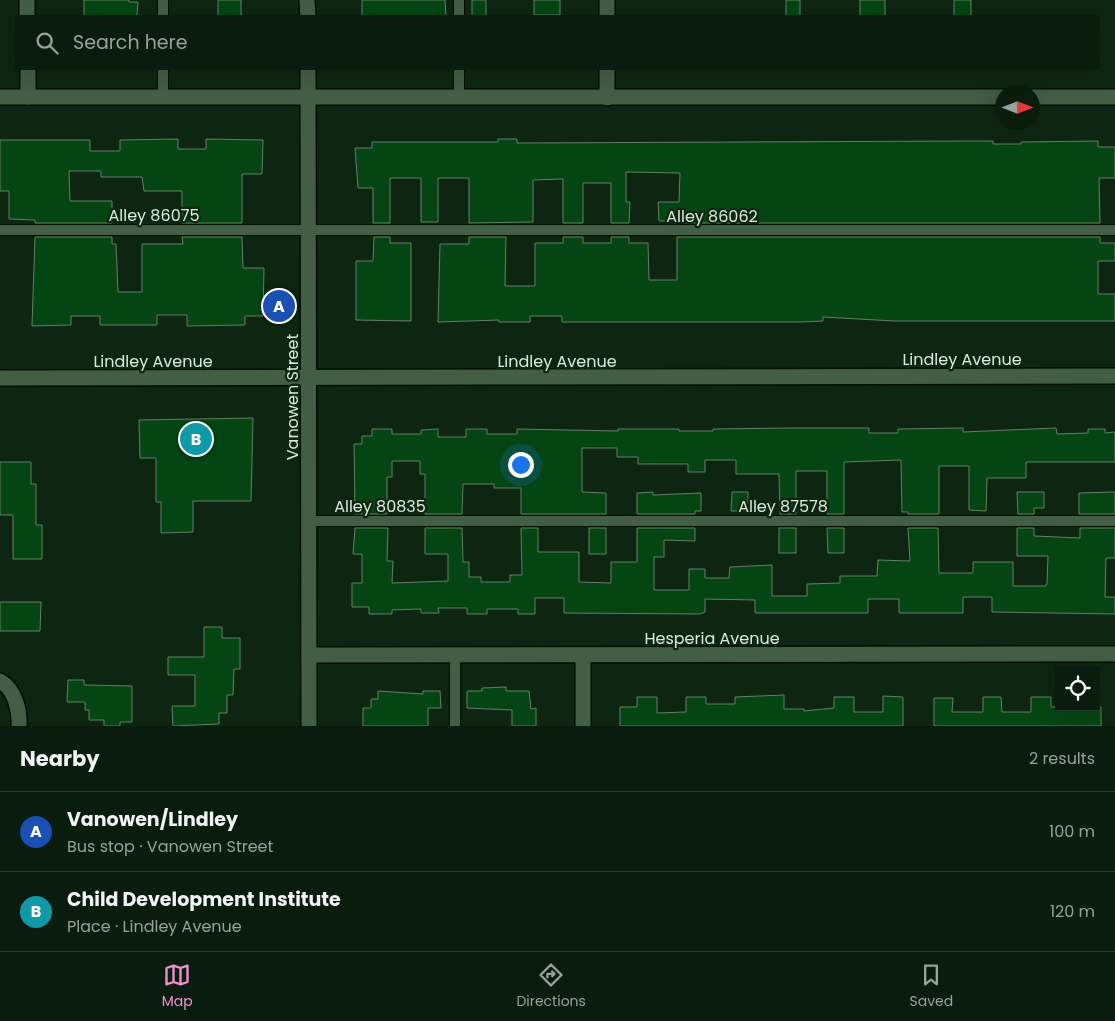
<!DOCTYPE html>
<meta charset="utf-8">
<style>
:root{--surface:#0a1c0d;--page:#132516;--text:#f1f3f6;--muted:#99a19d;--line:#2a3a2e;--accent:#f591d3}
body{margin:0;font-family:Poppins,sans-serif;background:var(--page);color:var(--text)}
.controls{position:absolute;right:15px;bottom:15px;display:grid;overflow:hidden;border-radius:0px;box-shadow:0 5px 20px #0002}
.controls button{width:45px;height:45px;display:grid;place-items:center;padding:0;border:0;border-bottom:1px solid var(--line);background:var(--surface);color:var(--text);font:25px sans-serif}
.compass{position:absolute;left:995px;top:85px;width:45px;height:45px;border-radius:50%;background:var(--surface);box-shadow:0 5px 20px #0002;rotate:90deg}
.you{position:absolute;left:520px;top:464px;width:18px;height:18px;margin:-12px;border:4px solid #fff;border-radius:50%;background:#1a73e8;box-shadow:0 0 0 8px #1a73e833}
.badge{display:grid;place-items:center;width:32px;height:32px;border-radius:50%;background:var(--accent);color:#fff;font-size:16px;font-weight:700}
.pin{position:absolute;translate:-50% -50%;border:2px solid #fff;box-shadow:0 1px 5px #0006}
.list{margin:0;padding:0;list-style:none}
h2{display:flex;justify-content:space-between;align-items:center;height:65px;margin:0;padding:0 20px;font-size:21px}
h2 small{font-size:16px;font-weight:400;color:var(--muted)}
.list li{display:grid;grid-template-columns:32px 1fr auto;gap:15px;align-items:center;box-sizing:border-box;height:80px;padding:0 20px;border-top:1px solid var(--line)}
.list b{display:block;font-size:19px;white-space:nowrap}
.list p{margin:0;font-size:16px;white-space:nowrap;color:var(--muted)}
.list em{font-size:16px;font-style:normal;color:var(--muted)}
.icon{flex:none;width:28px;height:28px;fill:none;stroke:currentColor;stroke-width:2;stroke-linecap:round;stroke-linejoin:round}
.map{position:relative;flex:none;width:1115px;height:726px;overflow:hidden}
.search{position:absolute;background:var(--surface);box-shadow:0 5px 20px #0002;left:15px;right:15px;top:15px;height:55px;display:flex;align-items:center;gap:12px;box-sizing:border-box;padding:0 18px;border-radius:0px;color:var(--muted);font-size:19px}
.sheet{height:225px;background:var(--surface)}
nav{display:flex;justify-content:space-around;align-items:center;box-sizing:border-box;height:70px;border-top:1px solid var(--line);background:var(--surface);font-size:14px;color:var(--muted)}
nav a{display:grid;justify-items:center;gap:2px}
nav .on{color:var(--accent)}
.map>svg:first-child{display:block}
.building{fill:#054514;stroke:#657f66}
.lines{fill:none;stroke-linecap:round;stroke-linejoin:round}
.lane-casing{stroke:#000e01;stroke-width:12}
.street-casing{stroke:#000e01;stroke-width:18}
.secondary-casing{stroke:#000e01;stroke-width:18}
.lane{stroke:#445d45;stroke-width:10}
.street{stroke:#445d45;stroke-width:15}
.secondary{stroke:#445d45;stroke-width:15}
.labels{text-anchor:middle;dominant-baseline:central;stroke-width:4.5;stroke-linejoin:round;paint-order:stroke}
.street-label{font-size:16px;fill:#dbeadc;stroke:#0e2611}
</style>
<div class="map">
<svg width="1115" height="726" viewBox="0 0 1115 726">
<rect width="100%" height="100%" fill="#0e2611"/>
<!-- building -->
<g class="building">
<path d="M84,0H129V2H138L137,16H84Z"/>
<rect x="218" y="0" width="23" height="16"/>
<path d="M362,0H445L446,16H362Z"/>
<rect x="472" y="0" width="14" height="16"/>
<rect x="534" y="0" width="26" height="15"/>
<rect x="786" y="0" width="14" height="16"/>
<rect x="860" y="0" width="25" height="16"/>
<rect x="954" y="0" width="17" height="16"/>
<path d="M178,139V149H206V139L263,140L262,174H242V223H182V191H144L142,177H101V171H69L70,201H112V223H35V220L9,219V191H0V140H90V151H120V140Z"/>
<path d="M498,139H517V143L969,141H993V144H1021V142L1098,141V147H1115V178H1099L1100,223H677V221H659L658,202H679L680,173L626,172V202H630L629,223H611V183H583V223H563V179L533,180V222L469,223V178H438V222H421V178H390V223H373V188H358L355,148H372V142H498Z"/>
<path d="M35,237H112V244H116L118,292H142V244H183L182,237H242L243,268H264L263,316H245V325L187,326V315H157V325H100V316H71V325L32,326Z"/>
<path d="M374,237H390V243H411V321L356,320V261H373Z"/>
<path d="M469,237H506L505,286H535V243H563V237H583V243H611V237H629V243H648L649,280H677V237H1100V243H1115V261H1098V294H1115V321H894L823,317V321L801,322H562V316H530V322H499V320L438,322L440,244H469Z"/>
<path d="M253,418L251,501H193V532L161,533V502H156V458H140L139,420Z"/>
<path d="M792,428H869V433H898V429L963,428V432L1056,428L1057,434L1088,433V429H1105V433L1115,432V462H1026V478H987L986,511L969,510V466H939V514H908V512H902L901,460L844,462V514H827V471H796V514H780L779,474H736V460H705V472H688V464H638V457H617V448H582V492L606,493V514H521V488H494V484H463L462,514H425V474H420V461H392V477H387V514H355L354,444H362V436H372V429H392V434H421V430L438,429V437H466V429H487V434H517V429L618,431V429H679V431H713V429Z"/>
<path d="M0,462H31V484H36V525H42V559H13V515H0Z"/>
<path d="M653,492V495L701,493V511H695V514H637V493Z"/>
<path d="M732,492H748V511H731Z"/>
<path d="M1017,492H1044V508H1034V514H1018Z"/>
<path d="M1115,492V514H1079V493Z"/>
<path d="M355,528H388L387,561H393L392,583L448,581V554H425V528H462L463,562H469V577H481V582H510V575H522L521,528H538V552H579V582L611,583V562H637V528H695V541L664,540V557H654V590H689V569H705V578H729L730,567L772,565V596H807V584L840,583V576H877L878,560L910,561L908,528H938L939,573H973V562H1013V586H1045L1047,584L1048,556H1017V528H1034V536L1080,538V528H1115V558H1106L1105,597H1115V614L992,612V597H963V613H899V599H868V613H755V600L705,599V612L700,614L564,613V598H535V614H518V609H487V614H467V608H438L439,613H421V609L392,610V614H369V607H352V583H362V554H353Z"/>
<rect x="589" y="528" width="17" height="26"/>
<rect x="779" y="528" width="17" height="25"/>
<path d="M827,528H844V553H828Z"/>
<path d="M0,602H41L40,631H0Z"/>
<path d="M204,627H222V638H240V669H234L233,695H227V713H219V724L173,726L172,706H195V675H168V657H204Z"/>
<path d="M68,680H84V685L132,686V722H120V726H104V720H89V710H85V702H67Z"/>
<path d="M506,687V691H529L531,709L536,708V726H512V710L467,708V691H482V688Z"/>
<path d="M378,691L423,694V691H440L441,708H428V726H363V708H371V699H378Z"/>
<path d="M784,695V709H804V711L834,708V697H854V712H883V696L903,697V726H620V707H637V697H657V713L686,712V697H706V704H735V697Z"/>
<path d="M983,697H1001L1002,712H1031V697H1051V707H1101V726H934V698H953L952,712H983Z"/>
</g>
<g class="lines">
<!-- lane casing -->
<g class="lane-casing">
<g id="lane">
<path d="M163,0V16"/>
<path d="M459,16V0"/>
<path d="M163,69V98"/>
<path d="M459,97V69"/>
<path d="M0,230H1115"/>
<path d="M309,521H1115"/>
<path d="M455,656V726"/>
</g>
</g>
<!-- street casing -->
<g class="street-casing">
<g id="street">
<path d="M27,0V16"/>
<path d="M607,16V0"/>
<path d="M28,69V97"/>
<path d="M0,97H1002"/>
<path d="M1032,97H1115"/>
<path d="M607,98V69"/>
<path d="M309,655L1115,654"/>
<path d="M583,656V726"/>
<path d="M0,681C15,689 20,711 19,726"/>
</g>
</g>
<!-- secondary casing -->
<g class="secondary-casing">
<g id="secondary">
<path d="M307,0L308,16"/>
<path d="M308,69L309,726"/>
<path d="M0,378L1115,376"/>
</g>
</g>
<!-- lane -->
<use href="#lane" class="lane"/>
<!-- street -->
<use href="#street" class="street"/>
<!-- secondary -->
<use href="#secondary" class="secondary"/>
</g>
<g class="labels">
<!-- street labels -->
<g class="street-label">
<text x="154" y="215">Alley 86075</text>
<text x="712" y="216">Alley 86062</text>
<text x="962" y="359">Lindley Avenue</text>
<text x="153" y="361">Lindley Avenue</text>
<text x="557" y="361">Lindley Avenue</text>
<text transform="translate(292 397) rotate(-90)">Vanowen Street</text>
<text x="380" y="506">Alley 80835</text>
<text x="783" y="506">Alley 87578</text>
<text x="712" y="638">Hesperia Avenue</text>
</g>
</g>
</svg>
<div class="controls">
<button><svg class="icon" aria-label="locate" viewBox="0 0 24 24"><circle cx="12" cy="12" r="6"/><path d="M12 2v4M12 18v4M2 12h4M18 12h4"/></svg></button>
</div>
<svg class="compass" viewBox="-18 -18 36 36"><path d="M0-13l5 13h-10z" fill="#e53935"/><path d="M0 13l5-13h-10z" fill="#99a19d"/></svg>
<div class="you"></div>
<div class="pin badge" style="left:279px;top:306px;background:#1a4fb4">A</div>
<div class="pin badge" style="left:196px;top:439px;background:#0f9aa8">B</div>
<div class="search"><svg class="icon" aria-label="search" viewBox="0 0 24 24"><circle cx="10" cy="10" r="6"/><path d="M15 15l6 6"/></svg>Search here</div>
</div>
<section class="sheet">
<h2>Nearby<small>2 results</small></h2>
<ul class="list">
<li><span class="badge" style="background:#1a4fb4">A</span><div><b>Vanowen/Lindley</b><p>Bus stop · Vanowen Street</p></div><em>100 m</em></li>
<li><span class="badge" style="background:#0f9aa8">B</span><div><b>Child Development Institute</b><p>Place · Lindley Avenue</p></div><em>120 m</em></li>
</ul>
</section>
<nav>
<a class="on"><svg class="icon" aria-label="map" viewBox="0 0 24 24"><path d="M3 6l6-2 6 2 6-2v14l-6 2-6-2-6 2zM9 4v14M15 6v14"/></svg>Map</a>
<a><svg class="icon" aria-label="directions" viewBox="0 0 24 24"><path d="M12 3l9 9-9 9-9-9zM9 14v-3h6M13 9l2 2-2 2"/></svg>Directions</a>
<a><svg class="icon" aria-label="saved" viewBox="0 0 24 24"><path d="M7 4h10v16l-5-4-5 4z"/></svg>Saved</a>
</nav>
